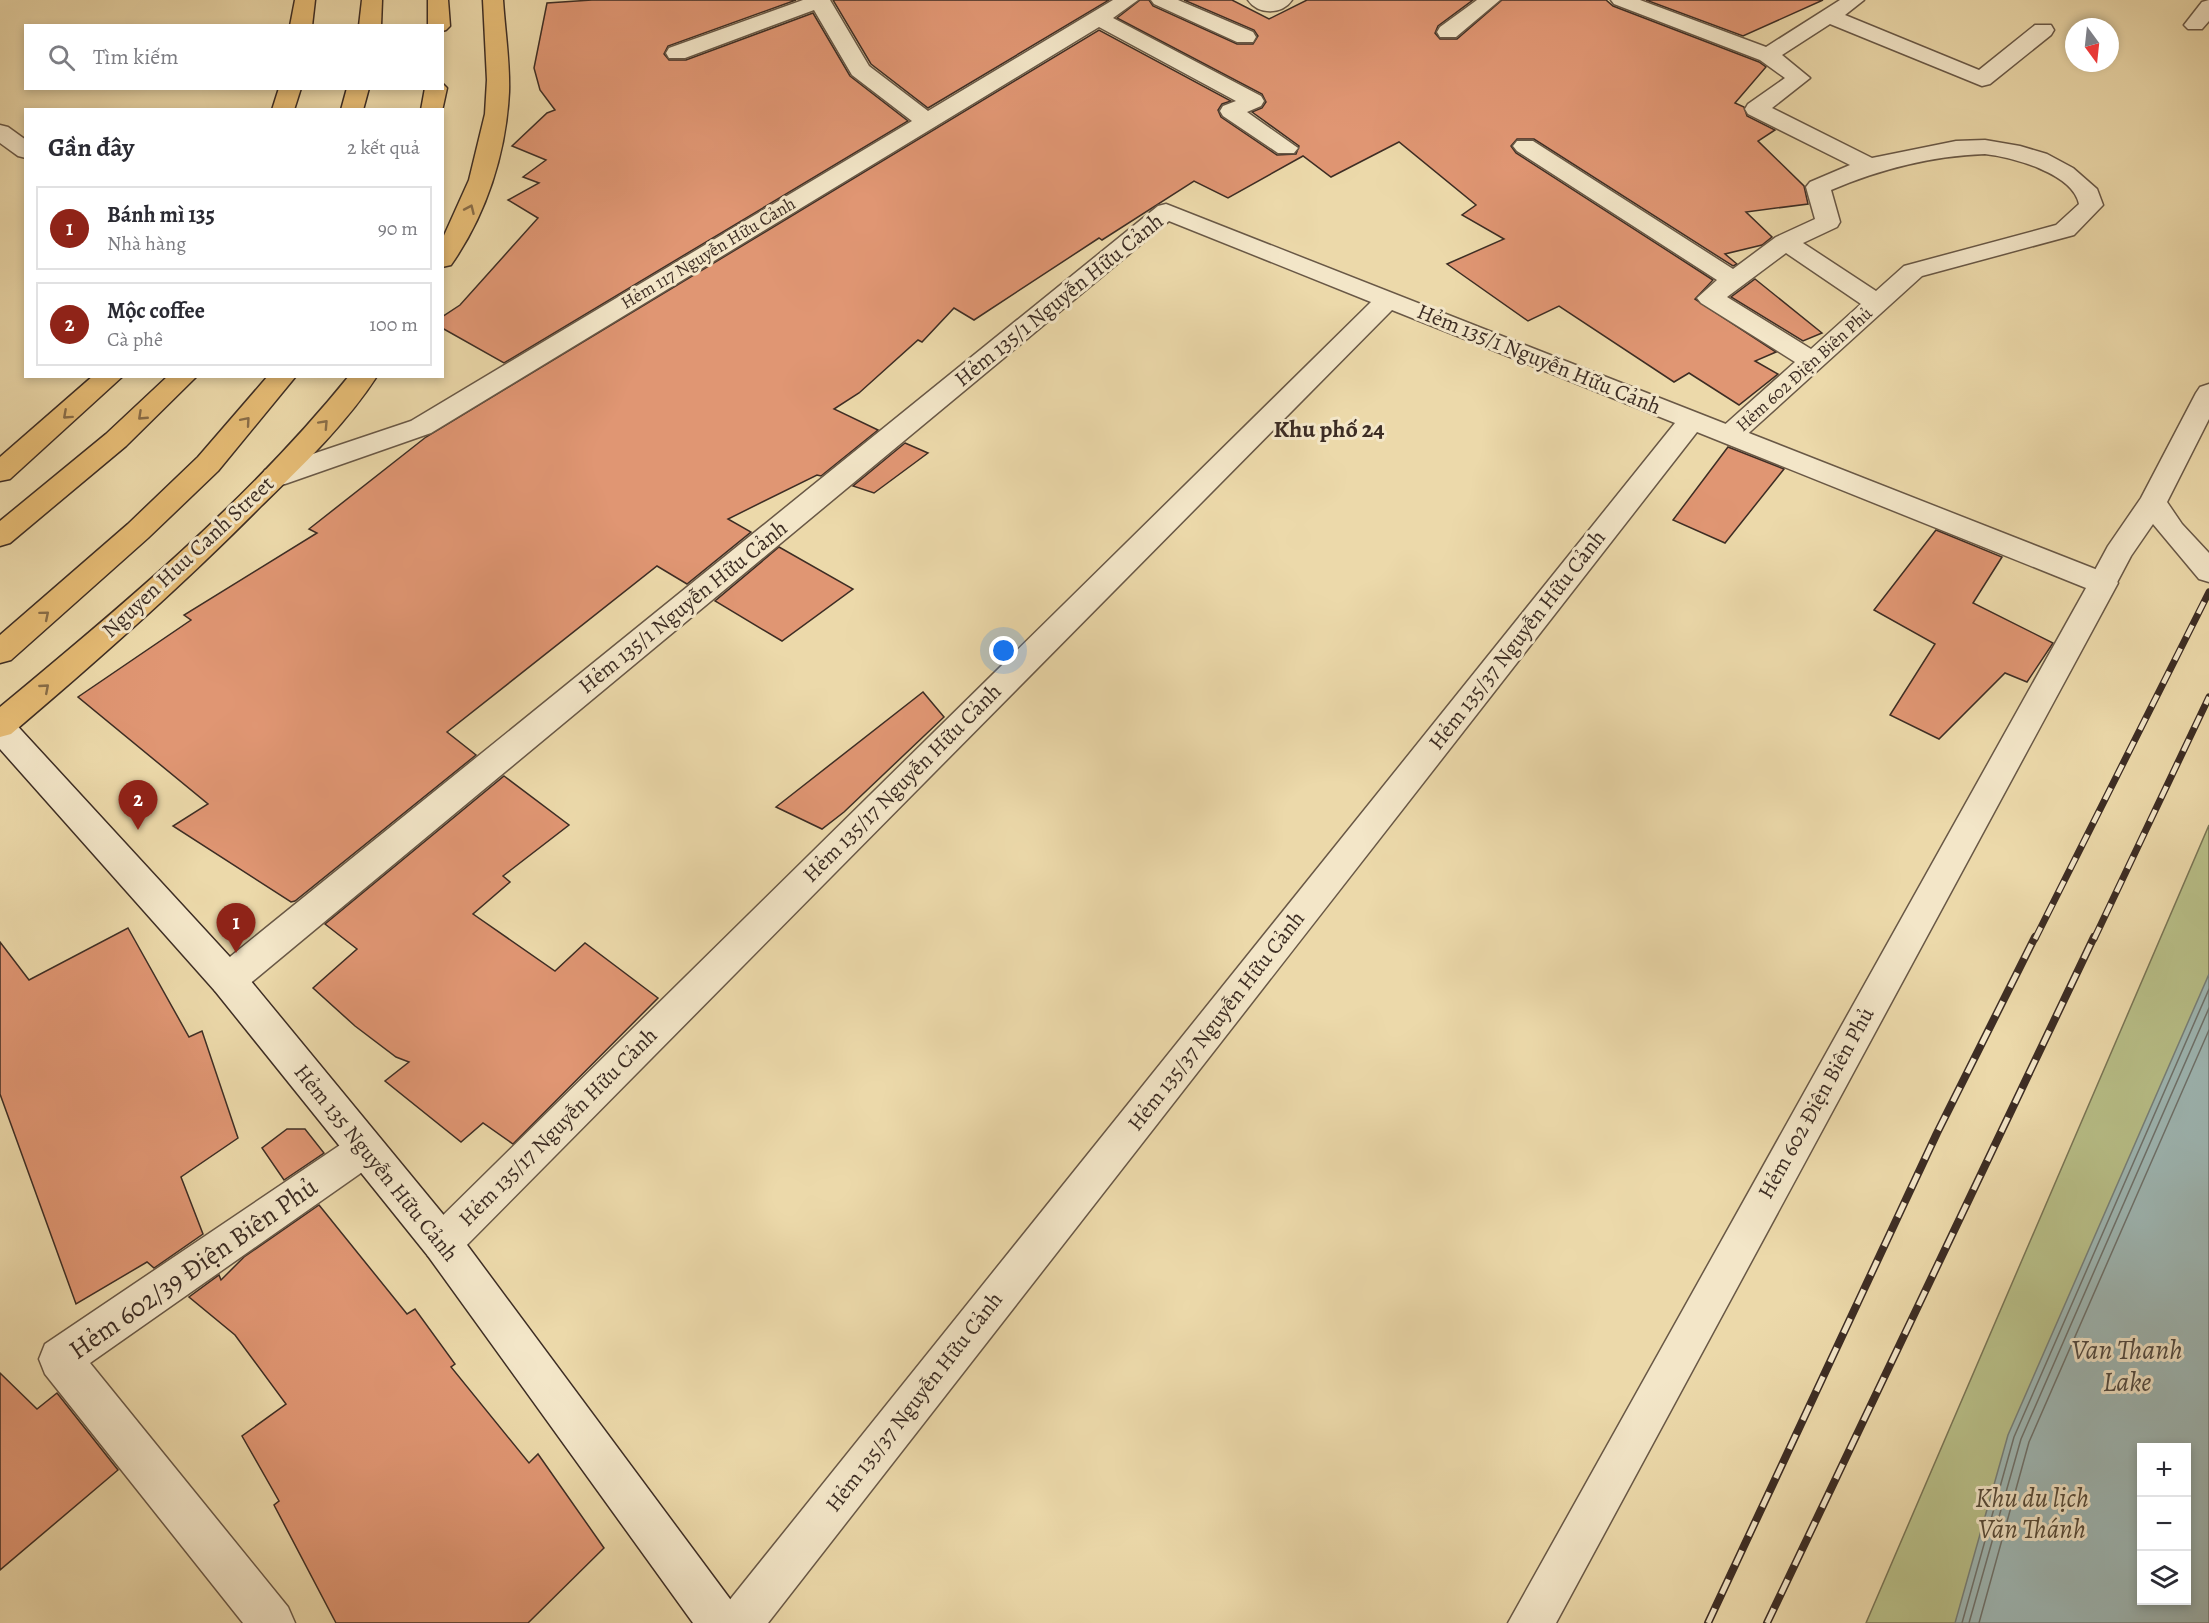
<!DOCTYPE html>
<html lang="vi">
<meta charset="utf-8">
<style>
:root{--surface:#fff;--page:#f7f7f7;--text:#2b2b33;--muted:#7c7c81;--line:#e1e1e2;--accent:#8f2418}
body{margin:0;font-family:Alegreya,serif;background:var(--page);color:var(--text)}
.controls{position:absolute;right:18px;bottom:18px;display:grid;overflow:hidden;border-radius:0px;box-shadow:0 3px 9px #0003}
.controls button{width:54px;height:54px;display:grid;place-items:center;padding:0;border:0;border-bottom:2px solid var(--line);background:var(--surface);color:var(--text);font:30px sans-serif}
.compass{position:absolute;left:2065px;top:18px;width:54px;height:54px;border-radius:50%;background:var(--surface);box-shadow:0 3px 9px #0003;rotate:165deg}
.you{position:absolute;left:1004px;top:651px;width:21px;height:21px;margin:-15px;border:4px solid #fff;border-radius:50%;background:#1a73e8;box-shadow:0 0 0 9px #1a73e833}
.badge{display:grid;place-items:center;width:39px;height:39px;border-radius:50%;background:var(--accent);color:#fff;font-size:20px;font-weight:700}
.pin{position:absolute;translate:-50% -50px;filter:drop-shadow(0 2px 3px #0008)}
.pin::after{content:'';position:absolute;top:32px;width:21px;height:18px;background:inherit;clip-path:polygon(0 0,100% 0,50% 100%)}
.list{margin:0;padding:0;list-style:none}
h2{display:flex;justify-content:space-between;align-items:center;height:78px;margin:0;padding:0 24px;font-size:26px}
h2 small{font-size:20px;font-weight:400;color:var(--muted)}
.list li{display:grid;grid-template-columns:39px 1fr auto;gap:18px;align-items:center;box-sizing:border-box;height:84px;margin:0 12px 12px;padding:0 12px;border:2px solid var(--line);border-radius:0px}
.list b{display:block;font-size:22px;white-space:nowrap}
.list p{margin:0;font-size:20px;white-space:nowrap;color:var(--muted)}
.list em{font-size:20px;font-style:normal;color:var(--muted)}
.icon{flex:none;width:33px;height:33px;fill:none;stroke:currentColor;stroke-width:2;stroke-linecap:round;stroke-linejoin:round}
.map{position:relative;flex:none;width:2209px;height:1623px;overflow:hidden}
.search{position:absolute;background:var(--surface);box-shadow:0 3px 9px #0003;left:24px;top:24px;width:420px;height:66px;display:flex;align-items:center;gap:15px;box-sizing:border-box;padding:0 21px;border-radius:0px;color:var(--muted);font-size:22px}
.panel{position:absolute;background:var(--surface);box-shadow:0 3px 9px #0003;left:24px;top:108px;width:420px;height:270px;border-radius:0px}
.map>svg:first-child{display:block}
.green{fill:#b8bf88;stroke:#7a7656;stroke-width:1.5;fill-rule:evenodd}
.water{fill:#9eb7b4;stroke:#77807a;stroke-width:1.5;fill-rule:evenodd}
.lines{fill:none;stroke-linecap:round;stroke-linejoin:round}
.shore{stroke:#6e726c;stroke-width:1.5}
.building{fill:#e09673;stroke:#3d2d24;stroke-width:1.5}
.lane-casing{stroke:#695846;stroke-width:3}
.street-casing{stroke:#695846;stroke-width:3}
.secondary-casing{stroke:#3d2d24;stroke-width:3}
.primary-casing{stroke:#3d2d24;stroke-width:3}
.lane{fill:#f3e6c8;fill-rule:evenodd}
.street{fill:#f3e6c8;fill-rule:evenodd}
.secondary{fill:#f3e6c8;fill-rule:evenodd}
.primary{fill:#e6bc75;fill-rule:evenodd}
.rail-far1-casing{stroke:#3d2d24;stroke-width:7}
.rail-casing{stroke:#3d2d24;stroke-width:8}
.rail-far1{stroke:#f3e6c8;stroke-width:4.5;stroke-dasharray:13;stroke-linecap:butt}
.rail{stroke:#f3e6c8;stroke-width:5;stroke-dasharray:16;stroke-linecap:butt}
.oneway{stroke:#896d48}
.labels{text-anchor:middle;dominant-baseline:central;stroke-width:6;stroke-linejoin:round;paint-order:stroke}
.far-street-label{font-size:18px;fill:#3d2d24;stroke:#f3e6c8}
.street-label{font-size:22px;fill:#3d2d24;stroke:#f3e6c8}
.neighbourhood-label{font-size:24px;font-weight:bold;fill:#3d2d24;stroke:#f3e6c8}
.near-street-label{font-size:27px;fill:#3d2d24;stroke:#f3e6c8}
.near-park-label{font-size:27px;font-style:italic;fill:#564a38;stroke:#f3e6c8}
.near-water-label{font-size:28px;font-style:italic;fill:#504941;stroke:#f3e6c8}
</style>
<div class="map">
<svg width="2209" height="1623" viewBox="0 0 2209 1623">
<rect width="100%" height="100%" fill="#ecd9aa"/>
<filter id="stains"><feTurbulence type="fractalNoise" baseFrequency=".00333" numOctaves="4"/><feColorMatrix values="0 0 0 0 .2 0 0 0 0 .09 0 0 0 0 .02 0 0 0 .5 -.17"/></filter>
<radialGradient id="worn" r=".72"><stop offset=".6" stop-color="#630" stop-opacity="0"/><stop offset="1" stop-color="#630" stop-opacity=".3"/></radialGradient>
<!-- green -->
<path class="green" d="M2209,825V1623H1866ZM2142,1448H2186V1600H2142Z"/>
<!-- water -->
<path class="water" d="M2209,974V1623H1955L2008,1435ZM2142,1448H2186V1600H2142Z"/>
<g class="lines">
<!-- shore -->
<g class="shore">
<path d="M1962,1623L2014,1437L2209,989"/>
<path d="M1969,1623L2021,1439L2209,1008"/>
<path d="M1979,1623L2029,1442L2209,1030"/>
</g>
</g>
<!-- building -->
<g class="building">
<path d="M592,0H796L668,46L664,54L669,60H686L813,13L850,76L908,121L504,363L442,328V317L460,305L538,218L508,200L539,183L523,177L546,160L512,146L547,113L555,110L540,90L534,68L547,3Z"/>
<path d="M833,0H1109L928,108L871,64Z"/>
<path d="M1140,0H1149L1153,6L1237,44H1253L1258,36L1254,30L1184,0H1232L1269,19L1307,0H1473L1438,26L1435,33L1440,39H1457L1502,0H1606L1613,6L1759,62L1766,67L1735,103L1744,107L1747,116L1775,130L1758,141L1804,186L1808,204L1746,212L1772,237L1762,245L1725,254L1737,264L1733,266L1534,139H1517L1511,146L1516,153L1713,280L1695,299L1776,352L1755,361L1778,374L1739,405L1689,373L1674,382L1559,306L1528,321L1447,264L1504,239L1462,215L1476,205L1399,142L1331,177L1303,156L1228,198L1194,181L1102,240L1099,238L974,320L954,308L922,342L918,340L859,393L834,409L878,430L821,476L817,475L728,519L751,532L687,584L657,566L447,732L476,755L295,901L291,902L173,826L208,804L78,697L191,620L184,615L317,533L309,529L426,437L1099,30L1231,101L1222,104L1218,110L1221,117L1277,155L1296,154L1299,146L1252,112L1262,108L1266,102L1262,94L1117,18Z"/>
<path d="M1646,0H1823L1743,36Z"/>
<path d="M1755,279L1822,333L1803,341L1731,297Z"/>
<path d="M905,443L928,453L874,493L853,486Z"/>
<path d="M1728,447L1784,469L1725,543L1673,520Z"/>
<path d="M1936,530L2002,557L1973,603L2053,643L2027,682L2005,673L1939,739L1890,715L1935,644L1874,610Z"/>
<path d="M779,547L853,589L782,641L715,601Z"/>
<path d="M923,692L944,717L844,812L822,829L776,807Z"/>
<path d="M504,776L569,825L503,876L510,882L473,914L555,971L585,943L658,998L513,1144L483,1123L461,1142L385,1081L409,1062L396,1057L355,1026L313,988L357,949L325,924Z"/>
<path d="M128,928L189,1037L202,1031L238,1138L181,1177L203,1234L154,1268L147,1262L76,1304L0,1094V942L29,980Z"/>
<path d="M287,1129H305L324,1153L284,1180L262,1148Z"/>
<path d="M319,1205L407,1314L415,1309L455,1364L451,1367L529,1463L538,1454L604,1548L528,1623H336L274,1505L279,1501L242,1436L286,1404L235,1335L189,1297L219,1275L221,1280L244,1257Z"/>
<path d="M0,1373L37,1409L57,1393L118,1470L0,1570Z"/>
</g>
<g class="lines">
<!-- lane casing -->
<g class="lane-casing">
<g id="lane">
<path d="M803,0H830L869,66L928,111L1113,0H1138L1113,18L1261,96L1264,101L1261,106L1247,112L1298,148L1294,153H1278L1223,116L1220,111L1223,106L1236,101L1099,27L431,433L285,484L275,486L265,484L261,477L265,470L411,421L912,121L852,75L814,10L685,58H669L666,53L669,48Z"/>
<path d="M1151,0H1178L1253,32L1256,37L1253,42H1237L1154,4Z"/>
<path d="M1248,0H1292C1282,15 1258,15 1248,0Z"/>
<path d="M1477,0H1500L1456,37H1440L1437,32L1440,27Z"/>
<path d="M1611,0H1640L1766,47L1840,0H1864L1845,15L1979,70L2035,25H2051L2054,30L2051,35L1990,84L1982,86L1830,24L1782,55L1810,78L1772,108L1872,158L1956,141L1985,140L2020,146L2047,154L2073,168L2097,189L2103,205L2074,235L1922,276L1741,440L1731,443L1721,440L1717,434L1721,428L1795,362L1701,303L1697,298L1717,280L1517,151L1513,146L1517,141H1533L1733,269L1776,237L1815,219L1806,187L1810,182L1850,165L1748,114L1745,109L1748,104L1785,78L1760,60L1614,4ZM1985,154C2011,157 2073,173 2079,204L2056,225L1904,266L1876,291L1803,243L1837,227L1840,222L1831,190C1881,169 1930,156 1985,154ZM1786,253L1861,304L1811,349L1727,297Z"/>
<path d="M2209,0V21L2202,29H2188L2184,25L2202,2Z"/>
<path d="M2209,384V419L2167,502L2182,524L2209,553V582L2199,579L2153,524L2131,556L2113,590L2103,594L2093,590L2088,583L2108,546L2141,498L2196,393L2200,387Z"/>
</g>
</g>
<!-- street casing -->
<g class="street-casing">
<g id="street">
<path d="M0,125L8,127L26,140V158L18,156L0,143Z"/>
<path d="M1166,204L2113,576L2118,583L1556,1623H1508L2086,588L1697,432L768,1623H717L724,1607L1675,423L1392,310L456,1256L442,1262L428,1256L422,1243L428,1230L1371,302L1169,221L241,991L228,995L215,991L210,980L215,969L1158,206Z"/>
<path d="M365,1131L378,1137L384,1149L378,1161L90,1363L288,1607L295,1623H243L45,1374L39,1359L45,1344L352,1137Z"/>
</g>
</g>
<!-- secondary casing -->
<g class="secondary-casing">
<path id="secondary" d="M0,716L11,719L241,969L456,1230L736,1607L743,1623H693L428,1256L215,991L0,749Z"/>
</g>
<!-- primary casing -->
<g class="primary-casing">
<g id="primary">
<path d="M295,0H315L312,26H290Z"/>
<path d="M362,0H382L381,26H359Z"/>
<path d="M428,0H448L450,26L446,30L442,31V26H428Z"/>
<path d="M483,0H503C505,31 510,62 509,92C506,154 486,215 451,265L442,267V240L469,180L485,114L487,80Z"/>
<path d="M442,83L447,88L442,111L421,110L425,88H442Z"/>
<path d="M279,88H301L294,110H272Z"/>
<path d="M347,88H369L363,110H341Z"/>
<path d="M93,376H123L10,479L0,481V457Z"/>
<path d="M168,376H197L126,446L10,543L0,546V521L106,434Z"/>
<path d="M268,376H296L218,471L148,538L11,660L0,663V635L128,524L198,457Z"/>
<path d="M349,376H377C346,424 302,466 261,506C182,586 97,661 11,734L0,737V707C122,606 249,500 349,376Z"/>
</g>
</g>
<!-- lane -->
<use href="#lane" class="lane"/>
<!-- street -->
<use href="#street" class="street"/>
<!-- secondary -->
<use href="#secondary" class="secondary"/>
<!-- primary -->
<use href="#primary" class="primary"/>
<!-- rail-far1 casing -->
<g class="rail-far1-casing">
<g id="rail-far1">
<path d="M2035,939L2209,592"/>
<path d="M2094,939L2209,697"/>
</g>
</g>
<!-- rail casing -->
<g class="rail-casing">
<g id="rail">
<path d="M1708,1623L1937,1133L2035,937"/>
<path d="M1767,1623L2094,937"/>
</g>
</g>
<!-- rail-far1 -->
<use href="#rail-far1" class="rail-far1"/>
<!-- rail -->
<use href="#rail" class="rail"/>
</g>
<!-- one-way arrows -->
<defs><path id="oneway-chevron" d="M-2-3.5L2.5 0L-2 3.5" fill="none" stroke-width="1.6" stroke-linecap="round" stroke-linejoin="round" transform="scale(1.5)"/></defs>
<g class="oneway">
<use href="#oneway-chevron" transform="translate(470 209) rotate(-66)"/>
<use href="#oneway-chevron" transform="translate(67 415) rotate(138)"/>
<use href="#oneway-chevron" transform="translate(142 416) rotate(137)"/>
<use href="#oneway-chevron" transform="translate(246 421) rotate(-49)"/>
<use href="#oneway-chevron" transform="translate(324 424) rotate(-47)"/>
<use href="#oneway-chevron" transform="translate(45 615) rotate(-40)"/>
<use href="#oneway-chevron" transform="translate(45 688) rotate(-41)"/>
</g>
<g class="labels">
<!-- far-street labels -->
<g class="far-street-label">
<text transform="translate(708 253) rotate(-31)">Hẻm 117 Nguyễn Hữu Cảnh</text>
<text transform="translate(1804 369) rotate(-42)">Hẻm 602 Điện Biên Phủ</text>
</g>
<!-- street labels -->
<g class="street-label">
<text transform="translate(1059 300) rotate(-39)">Hẻm 135/1 Nguyễn Hữu Cảnh</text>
<text transform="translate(1539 359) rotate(22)">Hẻm 135/1 Nguyễn Hữu Cảnh</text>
<text transform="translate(188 557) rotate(-43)">Nguyen Huu Canh Street</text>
<text transform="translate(683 607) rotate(-39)">Hẻm 135/1 Nguyễn Hữu Cảnh</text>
<text transform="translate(1517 640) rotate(-52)">Hẻm 135/37 Nguyễn Hữu Cảnh</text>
<text transform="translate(902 783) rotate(-45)">Hẻm 135/17 Nguyễn Hữu Cảnh</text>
<text transform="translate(1216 1021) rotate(-52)">Hẻm 135/37 Nguyễn Hữu Cảnh</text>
<text transform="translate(1816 1103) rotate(-61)">Hẻm 602 Điện Biên Phủ</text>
<text transform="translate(558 1127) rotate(-45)">Hẻm 135/17 Nguyễn Hữu Cảnh</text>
<text transform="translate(376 1163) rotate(51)">Hẻm 135 Nguyễn Hữu Cảnh</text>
<text transform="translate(914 1402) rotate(-52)">Hẻm 135/37 Nguyễn Hữu Cảnh</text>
</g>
<!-- neighbourhood labels -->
<g class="neighbourhood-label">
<text x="1329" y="429">Khu phố 24</text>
</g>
<!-- near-street labels -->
<g class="near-street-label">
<text transform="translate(193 1268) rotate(-35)">Hẻm 602/39 Điện Biên Phủ</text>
</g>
<!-- near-park labels -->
<g class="near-park-label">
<text x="2032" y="1498">Khu du lịch<tspan x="2032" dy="31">Văn Thánh</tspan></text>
</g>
<!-- near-water labels -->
<g class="near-water-label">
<text x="2127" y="1350">Van Thanh<tspan x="2127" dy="32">Lake</tspan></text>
</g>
</g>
<rect width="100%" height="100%" filter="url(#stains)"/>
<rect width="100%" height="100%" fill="url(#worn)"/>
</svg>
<div class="controls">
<button>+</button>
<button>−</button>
<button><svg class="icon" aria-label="layers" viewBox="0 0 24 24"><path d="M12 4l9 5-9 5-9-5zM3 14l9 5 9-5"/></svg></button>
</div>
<svg class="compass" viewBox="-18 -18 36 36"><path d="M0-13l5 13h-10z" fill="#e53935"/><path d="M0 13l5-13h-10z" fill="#7c7c81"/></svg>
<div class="you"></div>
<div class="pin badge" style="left:236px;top:953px">1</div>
<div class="pin badge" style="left:138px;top:830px">2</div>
<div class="search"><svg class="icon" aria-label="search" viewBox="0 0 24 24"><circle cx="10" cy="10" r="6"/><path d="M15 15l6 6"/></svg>Tìm kiếm</div>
<section class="panel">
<h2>Gần đây<small>2 kết quả</small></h2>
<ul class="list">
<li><span class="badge">1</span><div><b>Bánh mì 135</b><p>Nhà hàng</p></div><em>90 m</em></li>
<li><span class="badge">2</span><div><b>Mộc coffee</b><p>Cà phê</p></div><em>100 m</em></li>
</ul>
</section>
</div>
